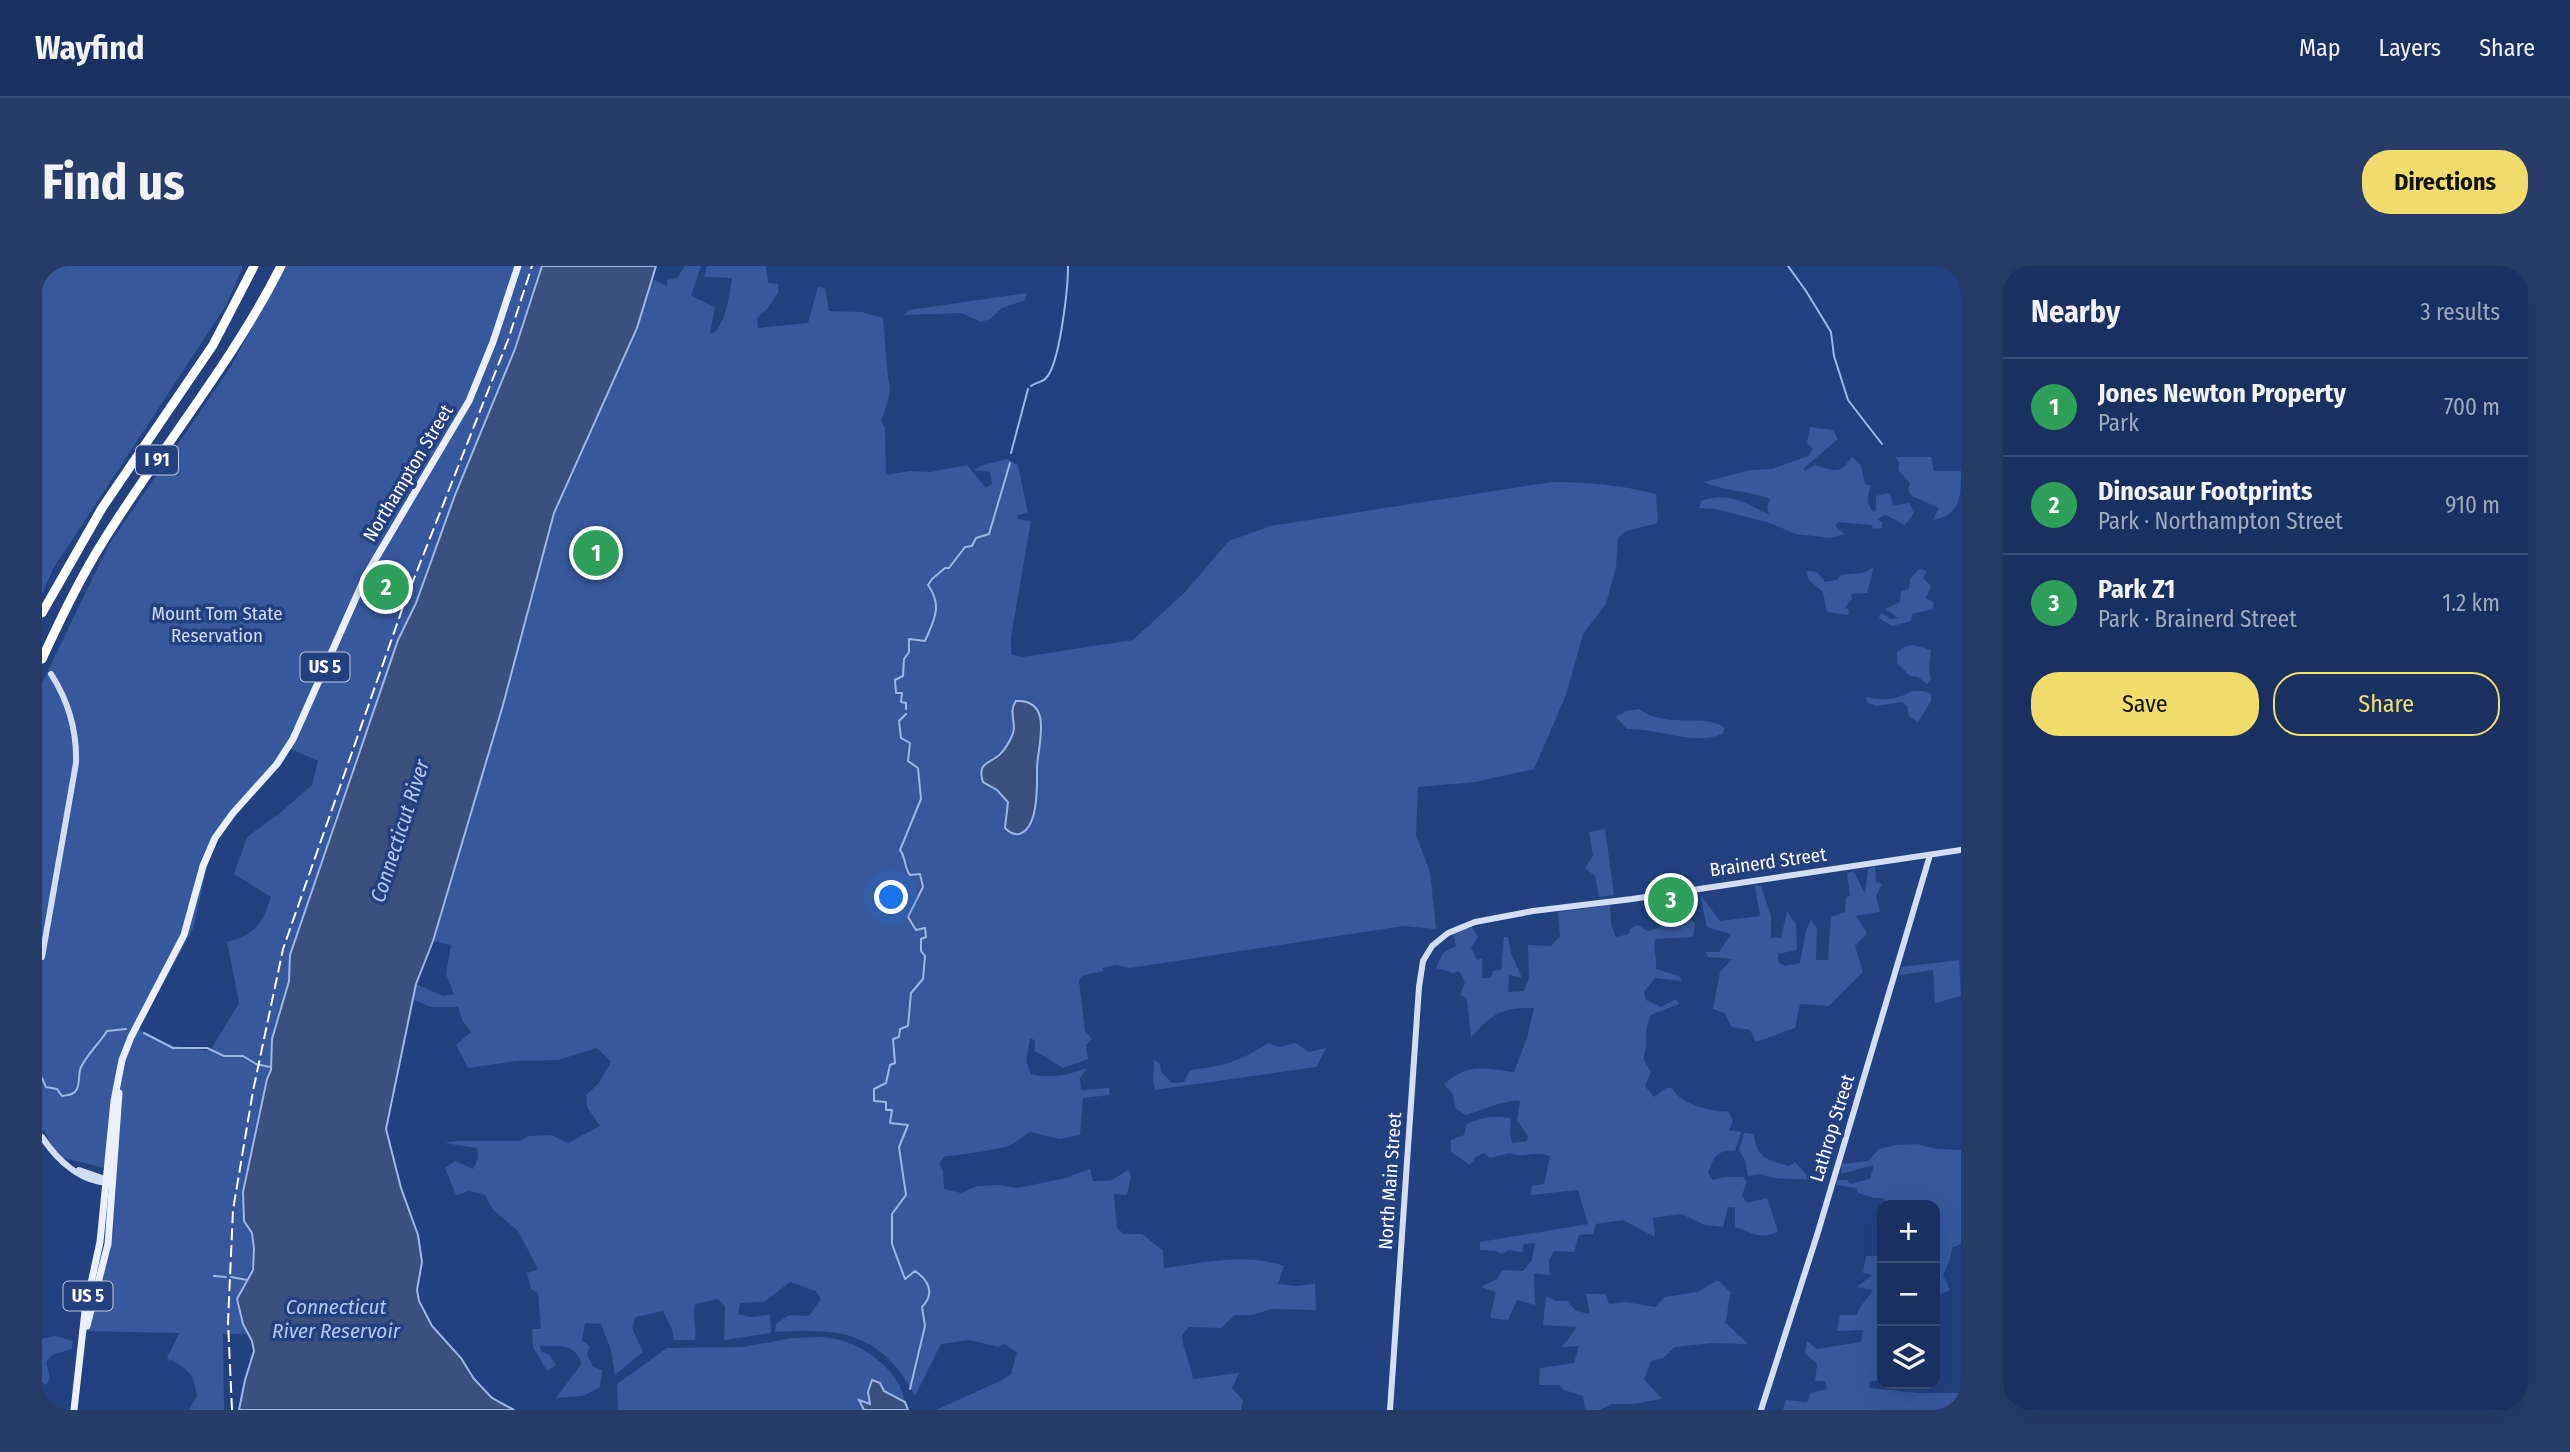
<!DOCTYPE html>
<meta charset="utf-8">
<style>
:root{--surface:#1a3060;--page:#273c69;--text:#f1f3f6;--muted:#9fa9bd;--line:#384b75;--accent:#f2dc6c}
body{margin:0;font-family:"Fira Sans Condensed",sans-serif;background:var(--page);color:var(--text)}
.controls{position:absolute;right:21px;bottom:21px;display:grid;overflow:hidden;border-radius:14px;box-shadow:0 7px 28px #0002}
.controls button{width:63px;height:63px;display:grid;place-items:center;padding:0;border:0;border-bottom:2px solid var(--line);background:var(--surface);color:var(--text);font:35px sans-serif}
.you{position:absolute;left:850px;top:632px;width:24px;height:24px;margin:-18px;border:5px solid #fff;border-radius:50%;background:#1a73e8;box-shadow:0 0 0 10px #1a73e833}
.badge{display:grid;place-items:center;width:46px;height:46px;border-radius:50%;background:var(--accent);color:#fff;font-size:23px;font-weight:700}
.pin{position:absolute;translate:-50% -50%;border:4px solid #fff;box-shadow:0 2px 7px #0006}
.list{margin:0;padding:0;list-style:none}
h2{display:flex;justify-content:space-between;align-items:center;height:91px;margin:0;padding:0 28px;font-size:30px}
h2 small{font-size:23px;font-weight:400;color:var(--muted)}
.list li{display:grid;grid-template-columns:46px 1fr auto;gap:21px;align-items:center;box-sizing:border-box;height:98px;padding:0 28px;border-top:2px solid var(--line)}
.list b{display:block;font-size:26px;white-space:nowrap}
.list p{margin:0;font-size:23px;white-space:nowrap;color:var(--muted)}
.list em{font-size:23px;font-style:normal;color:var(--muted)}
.actions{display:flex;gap:14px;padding:21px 28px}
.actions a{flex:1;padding:16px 0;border:2px solid var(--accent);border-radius:28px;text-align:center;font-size:24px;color:var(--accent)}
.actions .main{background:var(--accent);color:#111}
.icon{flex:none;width:38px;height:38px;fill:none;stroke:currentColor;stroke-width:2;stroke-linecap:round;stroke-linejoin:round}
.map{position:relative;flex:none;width:1919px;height:1144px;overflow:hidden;border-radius:28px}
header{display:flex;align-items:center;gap:42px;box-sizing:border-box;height:98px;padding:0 35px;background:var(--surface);border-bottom:2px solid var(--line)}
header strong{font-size:33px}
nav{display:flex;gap:38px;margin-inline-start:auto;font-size:24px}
.intro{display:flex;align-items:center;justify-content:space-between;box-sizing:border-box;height:168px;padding:0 42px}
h1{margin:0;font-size:49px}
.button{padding:18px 32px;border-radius:28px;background:var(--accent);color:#111;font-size:24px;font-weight:700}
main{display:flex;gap:42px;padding:0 42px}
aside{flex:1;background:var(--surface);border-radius:28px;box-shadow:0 7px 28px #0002}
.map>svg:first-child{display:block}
.green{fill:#37589d;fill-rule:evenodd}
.water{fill:#3a507e;stroke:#9db6e8;stroke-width:2}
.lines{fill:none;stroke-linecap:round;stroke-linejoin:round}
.stream{stroke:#9db6e8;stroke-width:2}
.secondary{stroke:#d3def6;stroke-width:6}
.primary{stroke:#eaeffd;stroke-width:7}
.highway{stroke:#fff;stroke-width:9}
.rail{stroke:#fff;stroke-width:2;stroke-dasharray:12 5;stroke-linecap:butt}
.labels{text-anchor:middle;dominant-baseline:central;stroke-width:7;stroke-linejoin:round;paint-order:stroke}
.shield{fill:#234080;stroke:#bdc6d9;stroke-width:2}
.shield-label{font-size:18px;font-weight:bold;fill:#fff}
.street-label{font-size:19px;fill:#fff;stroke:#234080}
.park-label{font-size:19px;fill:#ccdaf5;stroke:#234080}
.water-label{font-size:21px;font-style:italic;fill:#b4c8ee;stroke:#234080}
</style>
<header>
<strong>Wayfind</strong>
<nav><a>Map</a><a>Layers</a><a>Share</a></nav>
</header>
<div class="intro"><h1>Find us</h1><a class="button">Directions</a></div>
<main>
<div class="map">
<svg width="1919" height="1144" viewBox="0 0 1919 1144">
<rect width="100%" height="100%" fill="#234080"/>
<!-- green -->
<g class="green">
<path d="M0,0H201L185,38L11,303L0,328Z"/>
<path d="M243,0H500L473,83L386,301L374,337L356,374L293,553L247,703V715L229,805L225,813L216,853L210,887L205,961C224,984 205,1011 195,1032L205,1068H181L182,1144H146L155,1131C152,1107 146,1103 125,1092L137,1067L37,1065L71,968L75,905L13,890L3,865L0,864V417L66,280L188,102ZM249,483L276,495L270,519L238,547L205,571L192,608L229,631C220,658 214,668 185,676L197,737L168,785L125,779L96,762L151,663L169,584L204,532Z"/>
<path d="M643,0H659L649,30L673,41L668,67H672C685,53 687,30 690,12L662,11L665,0H724L726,17L736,18L737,25L726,42L715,52L716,62L766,57L776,21L783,22L787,45L820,46L841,52L846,112C851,125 844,142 839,155L843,162L844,209L868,205L889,206L925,199L944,222L950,218L948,206L931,204L944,198L965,193L976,199L986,247L976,249V253L989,255L969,371V388L980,391L1091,374L1142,327L1187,275L1228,260L1510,216C1546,216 1579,219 1614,228L1616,257L1584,265L1576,272L1574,301L1564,338L1541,368L1524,429L1492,503L1433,516L1376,521L1374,569L1388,606L1394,663L1361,660L1088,702L1074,699L1060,702L1062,705L1042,709L1037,714L1043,765L1050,773L1044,779L1046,793L1021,802L993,785V774L988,773L984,796L989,808C1010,813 1025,809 1045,802L1038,812L1039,824L1067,822L1068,829L1041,832L1038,869L1018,873L988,866C982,870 976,875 969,879C961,883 914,890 903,890L897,898L901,905L902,923L919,927L935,920L958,919L975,922L1024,912L1048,903L1051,915H1068L1086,904L1089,910L1085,929L1072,928L1075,962L1082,968H1100L1121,985L1122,1002C1161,997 1204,986 1242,1000L1236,1018L1254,1020L1273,1018L1274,1044L1230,1043L1211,1049H1192L1179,1062L1147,1061L1140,1069C1140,1082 1149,1098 1151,1113L1197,1107L1190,1122L1201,1134L1199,1144H894L958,1115L969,1108L975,1086L962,1078L956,1081L928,1074L899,1078L873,1130C840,1067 799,1061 733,1066L734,1058L747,1049L767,1050L779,1033L774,1025L748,1016L722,1036L698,1037L696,1048L709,1051L728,1049L729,1067L682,1074L683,1040L676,1033L653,1038C650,1051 655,1062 653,1074H632L630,1063L621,1045L594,1051L590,1062L601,1086L573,1109L569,1084L559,1058L543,1057L540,1074L548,1081L545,1088L551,1101L560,1104L558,1121L541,1130L514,1132L540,1097C531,1077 518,1080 498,1080L499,1085L507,1089L514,1099L505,1105L491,1081L490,1063H499L496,1027L489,1023L485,1007L496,1003L476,965L451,944L443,929L427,925L414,929L403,902L413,895L431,903L436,893L435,882L403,877L414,875H478L487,870L509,869L526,877L558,860L545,841L544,829L556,818L569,796L555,782L516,794L474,795L426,802L414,779L429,766L420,754L416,741H389L370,733L374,718L401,730L412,728L404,708L409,679L391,675L419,580L510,212L602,9L625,20V14L635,12Z"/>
<path d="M985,27L983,34L960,42L948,53L939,56L919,47L862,49L867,44Z"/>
<path d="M1768,161L1791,164L1796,173L1762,202L1763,205L1773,199C1793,205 1797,209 1810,191L1819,199L1823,218L1829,220C1825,230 1824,237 1831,246L1834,245V230L1848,227L1851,240L1867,237L1872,247L1863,259L1844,249L1835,253L1840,256V262L1831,263L1830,259L1796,256L1793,260L1803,268L1788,272L1754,268L1728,257L1674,243L1657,242L1659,235C1685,225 1704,237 1727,249L1725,241L1728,233C1706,224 1683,226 1662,216L1709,204L1730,203L1766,190L1771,183L1765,177Z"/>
<path d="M1853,191H1889L1892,205H1919C1919,230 1919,249 1891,254L1897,242L1870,230L1866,224L1868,217L1856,204L1857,196Z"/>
<path d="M1832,301L1825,327L1809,328L1810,333L1803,341L1807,344L1806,349L1785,346L1781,326L1767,314L1764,305L1775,306L1783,316L1795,314L1799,309L1821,307Z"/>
<path d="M1877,303L1885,305L1881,312L1889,320L1884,332L1892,337L1891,343L1870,348L1869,355L1850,360L1837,352L1839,347L1849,353L1856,352L1843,343L1858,336L1859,325L1867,323L1868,313Z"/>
<path d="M1872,379L1889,384L1887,403L1889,414L1885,418L1876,411L1868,410L1855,397V386L1862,381Z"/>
<path d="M1870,425H1881L1889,428V435L1876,456L1867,450L1865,440L1860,436L1835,440L1825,437L1824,431C1841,435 1854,434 1870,425Z"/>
<path d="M1597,443C1625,464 1662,446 1683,462L1680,468C1649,480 1617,462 1585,463L1574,451L1584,445Z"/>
<path d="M1563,563L1572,629L1557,631L1553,610L1543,602L1551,590L1547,566Z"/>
<path d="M1833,600L1834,616L1840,618L1834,630L1838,646L1814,650L1825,667L1813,680L1821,706L1787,740L1758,738L1753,762L1714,776L1708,764L1690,761L1682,747L1671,743L1678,706L1690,693L1666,691L1664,686H1677L1689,668L1665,661L1658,628L1678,655L1718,650L1713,620H1719L1729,650V672H1739L1745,645L1754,659L1755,684L1736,688V696L1743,700L1758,697L1764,664L1769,654L1775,662L1774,694H1786L1789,651L1803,646L1804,631L1808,630L1805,607L1812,605L1823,628L1826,603Z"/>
<path d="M1568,639L1569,659L1574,671L1587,668L1588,663L1596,659L1605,665L1617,662L1619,651L1643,655L1650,654L1653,657L1651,671L1613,673C1611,683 1615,690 1614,703L1637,710L1640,715L1613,712L1602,726L1604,734L1619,741L1634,733L1637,738L1609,749C1600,767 1608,775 1601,792L1609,806L1603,820L1612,831L1624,822H1630C1635,836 1673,848 1686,845L1691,855L1687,864L1699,866L1693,885C1675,883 1671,892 1666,907L1671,914L1682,911H1701L1705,916L1700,929L1705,937L1725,932L1736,965C1718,975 1711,966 1693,961V941H1686L1681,961L1663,959L1639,948L1611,952L1613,971L1581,954L1554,958L1551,968L1537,969L1532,986L1512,985L1507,994L1508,1009L1492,1007L1493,1039L1475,1034L1466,1054L1448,1052L1454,1026L1439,1021L1455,1013L1460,1004L1481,1005L1490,994L1493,977L1482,978L1480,986L1467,984L1459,988L1454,985L1438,984V976L1546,958L1536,924L1489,929L1490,920L1502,918L1508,890C1495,884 1480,893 1468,887L1448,892L1442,887L1434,891L1428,899L1409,886V874L1422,869L1425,858C1439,852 1455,848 1469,853L1468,866L1470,877L1485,875L1486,870L1475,855L1478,835C1463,833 1439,845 1424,849L1413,842L1411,828L1402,818C1427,797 1442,802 1472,806L1485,772L1492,742C1460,741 1449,748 1429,772L1425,733L1418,728L1423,717L1417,705L1411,707L1394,702L1401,687L1414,680L1411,667L1430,661L1436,671L1429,682L1435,694L1440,692V712H1449L1451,705L1459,704L1462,671H1466L1469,687L1480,712L1467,709L1466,726L1482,725L1487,711L1486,679L1509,680L1518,670L1516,646Z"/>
<path d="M1917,694L1919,730L1893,737L1891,704L1858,709L1859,701Z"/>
<path d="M1226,777L1236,781L1253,777L1267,786L1284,782L1274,801L1113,824L1111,815L1112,794L1118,798L1119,806L1130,817L1142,816L1148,804C1182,800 1197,796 1226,777Z"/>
<path d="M1702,867L1712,868C1714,892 1727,895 1747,900L1753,896L1769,914C1753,912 1733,915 1720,908L1706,910L1703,894L1697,884Z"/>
<path d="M1875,878L1895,883L1919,884V978L1910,982L1908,994L1901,1009L1908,1024L1895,1030L1893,1035V939H1845L1842,932H1833L1816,927L1815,922L1794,919L1795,914H1805L1808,918L1828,913L1832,899L1799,908L1800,898L1826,895L1837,883L1853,879Z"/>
<path d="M1824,990H1840V1113L1827,1116L1828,1122L1877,1127H1919V1144H1741L1744,1134L1765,1136L1769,1127L1785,1123L1783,1115H1773L1775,1098L1763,1087L1765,1075L1775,1083L1819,1076L1821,1064L1795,1065L1798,1049H1815C1817,1039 1826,1033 1831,1024L1815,1021L1830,1009L1821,1007Z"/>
<path d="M1676,1014L1689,1027C1685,1037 1687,1047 1683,1056L1706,1078L1669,1077L1633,1081L1621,1092L1609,1095L1602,1113L1620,1133L1592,1138H1569L1558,1144H1543L1541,1130L1522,1124L1517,1119H1497L1498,1102L1532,1097L1537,1080L1520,1081L1535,1061L1501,1059L1504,1030L1514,1035H1525L1534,1045L1548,1048L1544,1028H1563L1567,1038L1583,1036L1613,1041L1623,1031L1655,1026Z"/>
<path d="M13,1070L31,1075L30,1083L10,1089L4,1096L8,1112L4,1119L0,1116V1073Z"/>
<path d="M750,1072C763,1072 777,1070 789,1072C820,1077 858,1104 863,1136L842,1125L828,1138L817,1135L822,1144H576L575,1118L625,1082L700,1081Z"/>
</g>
<!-- water -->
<g class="water">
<path d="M500,0H614L595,62L512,247L461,439L391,675L374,718L344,863L359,922L376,969L380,996L375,1024L377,1035L390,1060L419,1092L432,1113L450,1132L472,1144H197L203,1114L212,1085L210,1075L201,1058L195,1033L211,1004L212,983L210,967L202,955L201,926L225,813L229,804L230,773L247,715L248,689L356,374L374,337L413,229L473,83Z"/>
<path d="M974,435C1013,433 995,482 995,502C995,517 997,563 977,568C971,569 967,566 963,562L966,536L955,524L941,516C934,494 951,498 960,486C963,483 967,476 969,472C977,459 965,447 974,435Z"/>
<path d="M830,1114L838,1117L842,1125L863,1136L866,1144H822L817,1134L828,1138L826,1126Z"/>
</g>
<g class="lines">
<!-- stream -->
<g class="stream">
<path d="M1746,0L1764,25L1789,66L1792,90L1806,134L1840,178"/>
<path d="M989,120C993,117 1000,116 1003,113C1018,101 1026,20 1026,0"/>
<path d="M969,187L986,123"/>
<path d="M864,443V437L859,436L860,427H854L853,414L861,410L862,393L867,386V373L883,375C892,354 901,340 886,319L890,313L903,302H907L923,281L930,280L934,272L947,268L968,197"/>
<path d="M864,448L857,455L859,472L868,477L866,495L876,502L879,533L858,584C864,591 862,602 868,609L878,608L881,621L866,651L874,664L883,662L884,671L879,673V685L883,690L881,713L869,727L866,760L858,763L857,771L851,773L853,797L848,799L844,817L832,823V835L844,836V844H850L848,857L866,859L857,881L864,929L850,948V978L863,1013L873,1005C887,1014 893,1028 880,1041L883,1060L868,1123"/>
<path d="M102,767L131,782H165L182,790H201L214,798L228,801"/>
<path d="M0,812L4,821L15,823L20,830C26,829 32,829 35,823C38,817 36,808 39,801C46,787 57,778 65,765L84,763"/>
<path d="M172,1010L184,1011"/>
<path d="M189,1011L205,1014"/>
</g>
<!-- secondary -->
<g class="secondary">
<path d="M0,691L34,497C35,464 27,436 9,408"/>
<path d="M0,871C15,894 39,917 69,917"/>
<path d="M37,904L66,914"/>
<path d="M1348,1144L1377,721L1381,695L1390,680L1406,667L1433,656L1491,645L1590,633L1919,584"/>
<path d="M1719,1144L1776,966L1888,589"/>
</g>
<!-- primary -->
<g class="primary">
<path d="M45,1060L66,978L77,827"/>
<path d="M32,1144L43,1045L58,976L72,835L80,794L89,771L142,669L161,600L173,572L191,547L235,498L251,473L324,309L427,135L451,76L476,0"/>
</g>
<!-- highway -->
<g class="highway">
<path d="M0,347L60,242L171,79L212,0"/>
<path d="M0,393C19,352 38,312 62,274C119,182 190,97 239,0"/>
</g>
<!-- rail -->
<path class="rail" d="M190,1144L186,1056L191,944L211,825L241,683L362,338L466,74L490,0"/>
</g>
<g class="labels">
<!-- shield labels -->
<g class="shield">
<rect x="94" y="179.5" width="42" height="29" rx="5"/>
<rect x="258.5" y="386.5" width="49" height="29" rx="5"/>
<rect x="21.5" y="1015.5" width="49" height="29" rx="5"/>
</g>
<g class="shield-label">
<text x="115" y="194">I 91</text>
<text x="283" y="401">US 5</text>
<text x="46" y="1030">US 5</text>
</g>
<!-- street labels -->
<g class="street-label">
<text transform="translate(366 207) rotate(-59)">Northampton Street</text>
<text transform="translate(1726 596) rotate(-8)">Brainerd Street</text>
<text transform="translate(1790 862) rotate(-73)">Lathrop Street</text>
<text transform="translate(1348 915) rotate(-86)">North Main Street</text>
</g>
<!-- park labels -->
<g class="park-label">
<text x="175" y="347">Mount Tom State<tspan x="175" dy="22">Reservation</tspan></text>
</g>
<!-- water labels -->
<g class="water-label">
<text transform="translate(358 565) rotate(-72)">Connecticut River</text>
<text x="294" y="1041">Connecticut<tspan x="294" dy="24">River Reservoir</tspan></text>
</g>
</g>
</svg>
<div class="controls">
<button>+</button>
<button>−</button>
<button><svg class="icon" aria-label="layers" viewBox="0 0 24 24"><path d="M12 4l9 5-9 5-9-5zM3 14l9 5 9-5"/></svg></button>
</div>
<div class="you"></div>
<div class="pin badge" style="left:554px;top:287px;background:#2e9e5b">1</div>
<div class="pin badge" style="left:344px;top:321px;background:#2e9e5b">2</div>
<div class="pin badge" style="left:1629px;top:634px;background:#2e9e5b">3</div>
</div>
<aside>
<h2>Nearby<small>3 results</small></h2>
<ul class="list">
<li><span class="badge" style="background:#2e9e5b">1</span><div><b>Jones Newton Property</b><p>Park</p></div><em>700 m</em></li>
<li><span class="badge" style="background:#2e9e5b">2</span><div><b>Dinosaur Footprints</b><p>Park · Northampton Street</p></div><em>910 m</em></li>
<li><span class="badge" style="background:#2e9e5b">3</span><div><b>Park Z1</b><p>Park · Brainerd Street</p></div><em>1.2 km</em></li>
</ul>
<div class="actions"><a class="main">Save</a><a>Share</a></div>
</aside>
</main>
